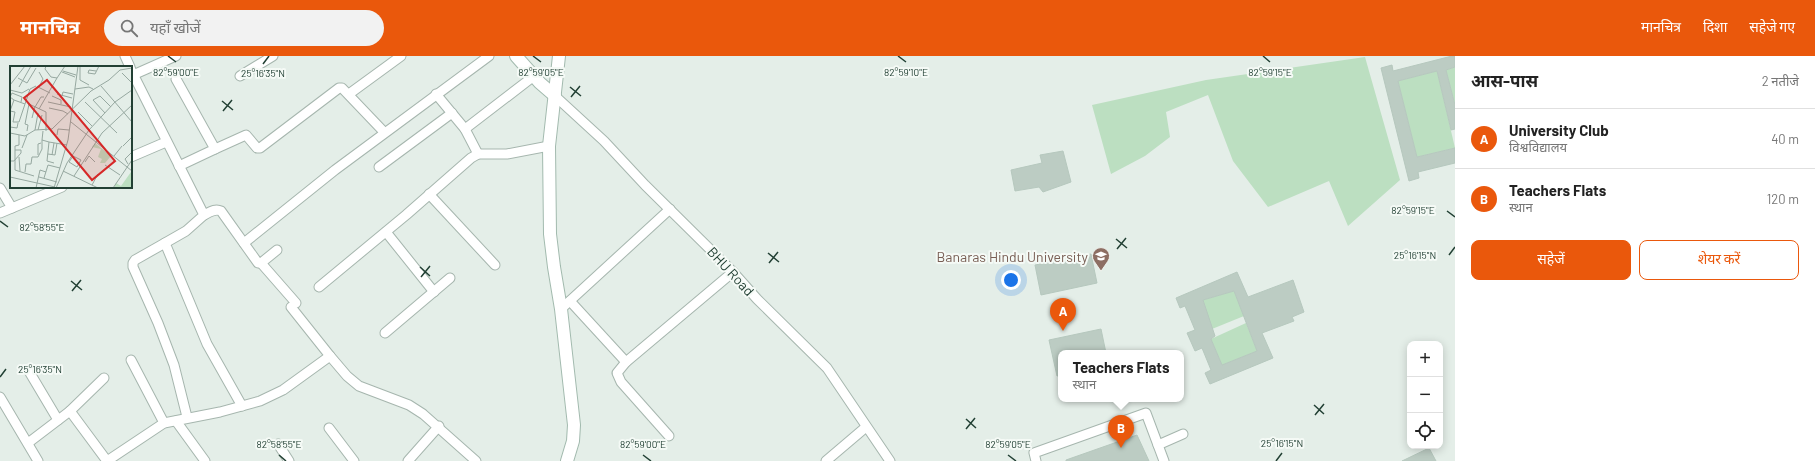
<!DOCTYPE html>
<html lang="hi">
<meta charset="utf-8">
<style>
:root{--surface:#fff;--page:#f2f2f2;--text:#222;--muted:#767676;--line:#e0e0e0;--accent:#ea580c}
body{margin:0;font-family:Barlow,"Noto Sans Devanagari",sans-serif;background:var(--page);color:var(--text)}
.controls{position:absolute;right:12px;bottom:12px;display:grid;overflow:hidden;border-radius:8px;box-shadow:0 2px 10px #0003}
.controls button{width:36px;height:36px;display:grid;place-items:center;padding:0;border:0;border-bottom:1px solid var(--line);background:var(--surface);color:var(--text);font:20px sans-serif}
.you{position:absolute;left:1011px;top:224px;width:14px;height:14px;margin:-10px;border:3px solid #fff;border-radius:50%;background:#1a73e8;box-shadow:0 0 0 6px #1a73e833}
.badge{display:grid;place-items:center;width:26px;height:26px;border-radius:50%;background:var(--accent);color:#fff;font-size:13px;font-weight:700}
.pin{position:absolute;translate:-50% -33px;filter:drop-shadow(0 1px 2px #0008)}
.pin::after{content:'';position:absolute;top:21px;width:14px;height:12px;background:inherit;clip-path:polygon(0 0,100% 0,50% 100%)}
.popup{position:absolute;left:1058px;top:294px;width:126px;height:52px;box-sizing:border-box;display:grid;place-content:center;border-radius:8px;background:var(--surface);filter:drop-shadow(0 1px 3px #0005);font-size:13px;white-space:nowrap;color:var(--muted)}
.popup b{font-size:15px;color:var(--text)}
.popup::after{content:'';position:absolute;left:50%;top:100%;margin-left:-8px;border:8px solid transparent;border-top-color:var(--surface)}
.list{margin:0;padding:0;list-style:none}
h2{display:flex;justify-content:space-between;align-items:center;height:52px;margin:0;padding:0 16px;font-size:17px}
h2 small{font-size:13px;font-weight:400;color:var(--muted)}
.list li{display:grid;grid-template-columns:26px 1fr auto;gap:12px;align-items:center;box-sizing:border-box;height:60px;padding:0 16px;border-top:1px solid var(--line)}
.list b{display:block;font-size:15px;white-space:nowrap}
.list p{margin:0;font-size:13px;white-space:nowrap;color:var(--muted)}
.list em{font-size:13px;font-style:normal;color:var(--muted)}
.actions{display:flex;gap:8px;padding:12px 16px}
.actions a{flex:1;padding:9px 0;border:1px solid var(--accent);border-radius:8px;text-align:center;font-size:14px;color:var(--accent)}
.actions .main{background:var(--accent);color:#fff}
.icon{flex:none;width:22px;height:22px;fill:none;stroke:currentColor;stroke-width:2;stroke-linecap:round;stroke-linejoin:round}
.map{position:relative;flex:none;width:1455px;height:405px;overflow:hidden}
header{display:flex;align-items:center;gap:24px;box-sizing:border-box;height:56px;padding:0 20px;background:var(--accent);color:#fff}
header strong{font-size:19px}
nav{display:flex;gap:22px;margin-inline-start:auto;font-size:14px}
.search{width:280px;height:36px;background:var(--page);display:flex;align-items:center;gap:10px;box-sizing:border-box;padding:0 14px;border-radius:22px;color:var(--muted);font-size:15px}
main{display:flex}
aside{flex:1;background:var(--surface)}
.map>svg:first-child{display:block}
.green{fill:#bcdfc1}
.building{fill:#bcccc3;stroke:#b6c8be;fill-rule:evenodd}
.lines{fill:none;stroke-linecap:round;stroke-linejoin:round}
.street-casing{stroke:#a6b6ae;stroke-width:11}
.secondary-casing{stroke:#a2baae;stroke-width:14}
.street{stroke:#fff;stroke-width:9}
.secondary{stroke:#fff;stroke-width:12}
.ticks{fill:none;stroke:#224034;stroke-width:1.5}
.labels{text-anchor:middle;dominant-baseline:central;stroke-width:4;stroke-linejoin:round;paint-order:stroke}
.education-label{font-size:14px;fill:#785e54;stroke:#f5faf6;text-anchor:end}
.street-label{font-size:14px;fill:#224034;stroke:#f5faf6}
.inset-road{fill:none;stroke:#96a8a0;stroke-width:1}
.view{fill:#d62828;fill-opacity:0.15;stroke:#d62828;stroke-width:2}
.inset-edge{fill:none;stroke:#224034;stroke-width:2}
.ticks-label{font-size:10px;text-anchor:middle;fill:#224034;stroke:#f5faf6;stroke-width:4;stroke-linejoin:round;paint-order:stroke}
</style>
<header>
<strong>मानचित्र</strong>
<div class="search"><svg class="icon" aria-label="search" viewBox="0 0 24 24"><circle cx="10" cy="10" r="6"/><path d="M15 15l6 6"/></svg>यहाँ खोजें</div>
<nav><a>मानचित्र</a><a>दिशा</a><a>सहेजे गए</a></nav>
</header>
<main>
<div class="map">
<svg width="1455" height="405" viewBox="0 0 1455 405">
<rect width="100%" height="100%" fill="#e4eee8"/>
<!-- green -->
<g class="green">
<path d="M1365,1L1400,124L1348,170L1329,125L1268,151L1233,105L1208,39L1166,56L1170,81L1145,100L1111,118L1092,49L1206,24Z"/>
<path d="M1455,11V49L1446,14Z"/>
<path d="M1437,15L1455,92L1417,101L1398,25Z"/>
<path d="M1234,235L1244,260L1212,273L1203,244Z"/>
<path d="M1246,267L1257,295L1222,309L1211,283Z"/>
</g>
<!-- building -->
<g class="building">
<path d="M1452,0H1455V11L1446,14L1455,49V73L1451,74L1437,15L1398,25L1417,101L1455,92V107L1418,116L1419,122L1409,125L1381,12L1392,9L1393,15Z"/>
<path d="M1063,95L1071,126L1043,136L1039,131L1015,135L1011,114L1042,107L1040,99Z"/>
<path d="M1091,198L1097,227L1041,239L1035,209Z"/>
<path d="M1237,216L1248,241L1293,224L1304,256L1292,261L1294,265L1262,277L1273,302L1210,328L1205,317L1211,314L1202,292L1195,295L1187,277L1195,274L1185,250L1180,252L1176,242ZM1234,235L1257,295L1222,309L1211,283L1215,280L1203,244Z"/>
<path d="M1101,273L1106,297H1061V319L1057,320L1049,284Z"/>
<path d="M1137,379L1149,405H1066V404Z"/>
<path d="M1429,392L1436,405H1402Z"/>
</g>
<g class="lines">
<!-- street casing -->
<g class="street-casing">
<g id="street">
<path d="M125,0L130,11"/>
<path d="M131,14L204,159L186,175L165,187L207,288L242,350"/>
<path d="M133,19L176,0"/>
<path d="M240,20L273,0"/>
<path d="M176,23L215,93L179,110"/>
<path d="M349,38L401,0"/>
<path d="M436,38L465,73L478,98"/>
<path d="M555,40L604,85L645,129L733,216L757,243L827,312L890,405"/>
<path d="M465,73L534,20"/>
<path d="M215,93L246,79L257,92H260L339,32H342L384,76"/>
<path d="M131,101L166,86"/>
<path d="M379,111L452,57"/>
<path d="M0,132L12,152"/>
<path d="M429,138L495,209"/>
<path d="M0,157L62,131"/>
<path d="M204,159C210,156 215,152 221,155L258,207H261L277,194"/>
<path d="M386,176L434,236"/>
<path d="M165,187L135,204L133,207V211L158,267L174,309L187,361"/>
<path d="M244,187L335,114L489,0"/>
<path d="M261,207L296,247"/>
<path d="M319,231L406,159L471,102L478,98H507L549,90"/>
<path d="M570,245L626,306"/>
<path d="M291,251L330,300"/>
<path d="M561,253L670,153"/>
<path d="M385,277L450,222"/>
<path d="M131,304L164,367"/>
<path d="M30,317L58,364"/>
<path d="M104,322L70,355L107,405"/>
<path d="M0,341L38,405"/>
<path d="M176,365L205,405"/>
<path d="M329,372L354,405"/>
<path d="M669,380L621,326L617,317L626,306L733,216"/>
<path d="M28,387L70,355"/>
<path d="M278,388L289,405"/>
<path d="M1158,389L1183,378"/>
<path d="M107,405L164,367L220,356L260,345L283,334L330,300L347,320L359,330L409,349L423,358L476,405"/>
<path d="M408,405L439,370"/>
<path d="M826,405L866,371"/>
<path d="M1036,405L1034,397L1146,357L1164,405"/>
</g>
</g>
<!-- secondary casing -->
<g class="secondary-casing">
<g id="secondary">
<path d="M516,0L540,27L555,40"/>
<path d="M559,0L549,90L550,178L554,211L561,253L574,369L573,385L567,405"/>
</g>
</g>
<!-- street -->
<use href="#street" class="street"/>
<!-- secondary -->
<use href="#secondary" class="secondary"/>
</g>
<!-- ticks -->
<path class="ticks" d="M168,0L176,6M533,0L541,6M898,0L906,6M1263,0L1270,6M263,8L269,0M570,31L581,40M571,41L580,30M222,45L233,54M223,55L232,44M1447,155L1455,161M0,165L8,171M1116,183L1127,192M1117,193L1126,182M768,197L779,206M1449,199L1455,191M769,207L778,196M420,211L430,220M421,221L430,210M71,225L82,234M72,235L81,224M0,321L6,313M1314,349L1324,358M1315,359L1324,348M966,363L976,372M966,373L975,362M279,399L286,405M643,399L651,405M1008,399L1016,405M1276,405L1282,397"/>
<!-- icons -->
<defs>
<g id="university-pin" transform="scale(0.9)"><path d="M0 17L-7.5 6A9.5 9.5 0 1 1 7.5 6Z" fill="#8d6e63" stroke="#f5faf6"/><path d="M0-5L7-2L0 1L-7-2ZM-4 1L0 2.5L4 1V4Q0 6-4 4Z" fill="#fff"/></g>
</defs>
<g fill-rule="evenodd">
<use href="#university-pin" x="1101" y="200"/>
</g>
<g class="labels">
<!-- education labels -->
<g class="education-label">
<text x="1088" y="200">Banaras Hindu University</text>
</g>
<!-- street labels -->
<g class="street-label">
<text transform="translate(731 215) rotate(47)">BHU Road</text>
</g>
</g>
<!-- overview -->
<g transform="translate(10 10)">
<rect width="122" height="122" fill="#e4eee8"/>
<path d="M85,77L101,90L95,97H90L92,93L88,91L91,83L82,81ZM121,106L122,122H104L106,117L111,120Z" fill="#bcdfc1"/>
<path class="inset-road" d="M36,0L35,3L41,11L47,12L55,0M70,0V14L79,19M53,5L66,9M86,5L79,4L78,7L85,8L89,0M29,6L33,13L29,21M52,6L65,11M112,7L122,17M8,12L17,17L26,2M0,19L15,0M91,20L122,56M9,21L21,0M28,21L40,27M65,23L79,21L83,23M0,24L12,27L19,23M47,28L62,32M42,30L51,34V38M52,30L53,26L63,28M4,34L0,31L2,27L12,31L11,36M38,36L61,41M75,36L107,67M25,41L31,31H34M39,42L53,45L58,48M29,43L47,12M0,45L4,34L15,38L20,23L26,20M0,45L5,46L3,56H9L15,38M68,46L82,60M95,47L83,34L90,30L101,41M22,52L25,40M61,56L122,105M0,61L7,62L8,57M25,64L28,47M28,64L32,49M17,65L18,59L15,58L19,38L36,46V65M33,65L32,74L39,76M0,67L15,70L25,64L42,63L81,25L99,14L110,4L122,2M9,69V79L5,80V104L24,110M47,69L48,63L59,64M113,80L122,71M12,82L17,69M38,88L45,89L47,77M28,89V78L31,77M42,89L44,77M63,90L71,94L67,101L59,96ZM104,90L112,80M9,91L10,105M0,95H4L11,87V84H5M75,96L79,90L85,96M44,97L37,95L39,76L57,79M118,98L115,93L122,86M95,99L110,109M53,105L88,122M15,106L16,98H21L22,91H28L32,83V74M64,110L92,67L122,39M0,111L45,121M29,111L47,116M34,112L38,99L50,102M82,119L88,108M26,122L30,104L36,106M44,122L58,74L68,0M46,122L57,97L79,64L105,36L122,24M103,122L122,94"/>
<path class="view" d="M37,14L105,95L82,114L14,32Z"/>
<rect width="122" height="122" class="inset-edge"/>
</g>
<g class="ticks-label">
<text x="176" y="20">82°59'00"E</text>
<text x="541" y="20">82°59'05"E</text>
<text x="906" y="20">82°59'10"E</text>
<text x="1270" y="20">82°59'15"E</text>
<text x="263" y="21">25°16'35"N</text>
<text x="1413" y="158">82°59'15"E</text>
<text x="42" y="175">82°58'55"E</text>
<text x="1415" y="203">25°16'15"N</text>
<text x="40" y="317">25°16'35"N</text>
<text x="1282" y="391">25°16'15"N</text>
<text x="279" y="392">82°58'55"E</text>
<text x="643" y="392">82°59'00"E</text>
<text x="1008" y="392">82°59'05"E</text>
</g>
</svg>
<div class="controls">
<button>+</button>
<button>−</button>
<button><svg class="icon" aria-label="locate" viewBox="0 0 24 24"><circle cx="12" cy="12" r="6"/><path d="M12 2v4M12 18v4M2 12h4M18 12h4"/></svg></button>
</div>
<div class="you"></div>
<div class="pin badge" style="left:1063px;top:275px">A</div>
<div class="pin badge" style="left:1121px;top:392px">B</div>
<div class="popup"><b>Teachers Flats</b>स्थान</div>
</div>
<aside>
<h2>आस-पास<small>2 नतीजे</small></h2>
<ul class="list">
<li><span class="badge">A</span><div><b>University Club</b><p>विश्वविद्यालय</p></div><em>40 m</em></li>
<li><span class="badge">B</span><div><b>Teachers Flats</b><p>स्थान</p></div><em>120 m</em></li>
</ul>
<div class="actions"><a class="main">सहेजें</a><a>शेयर करें</a></div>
</aside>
</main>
